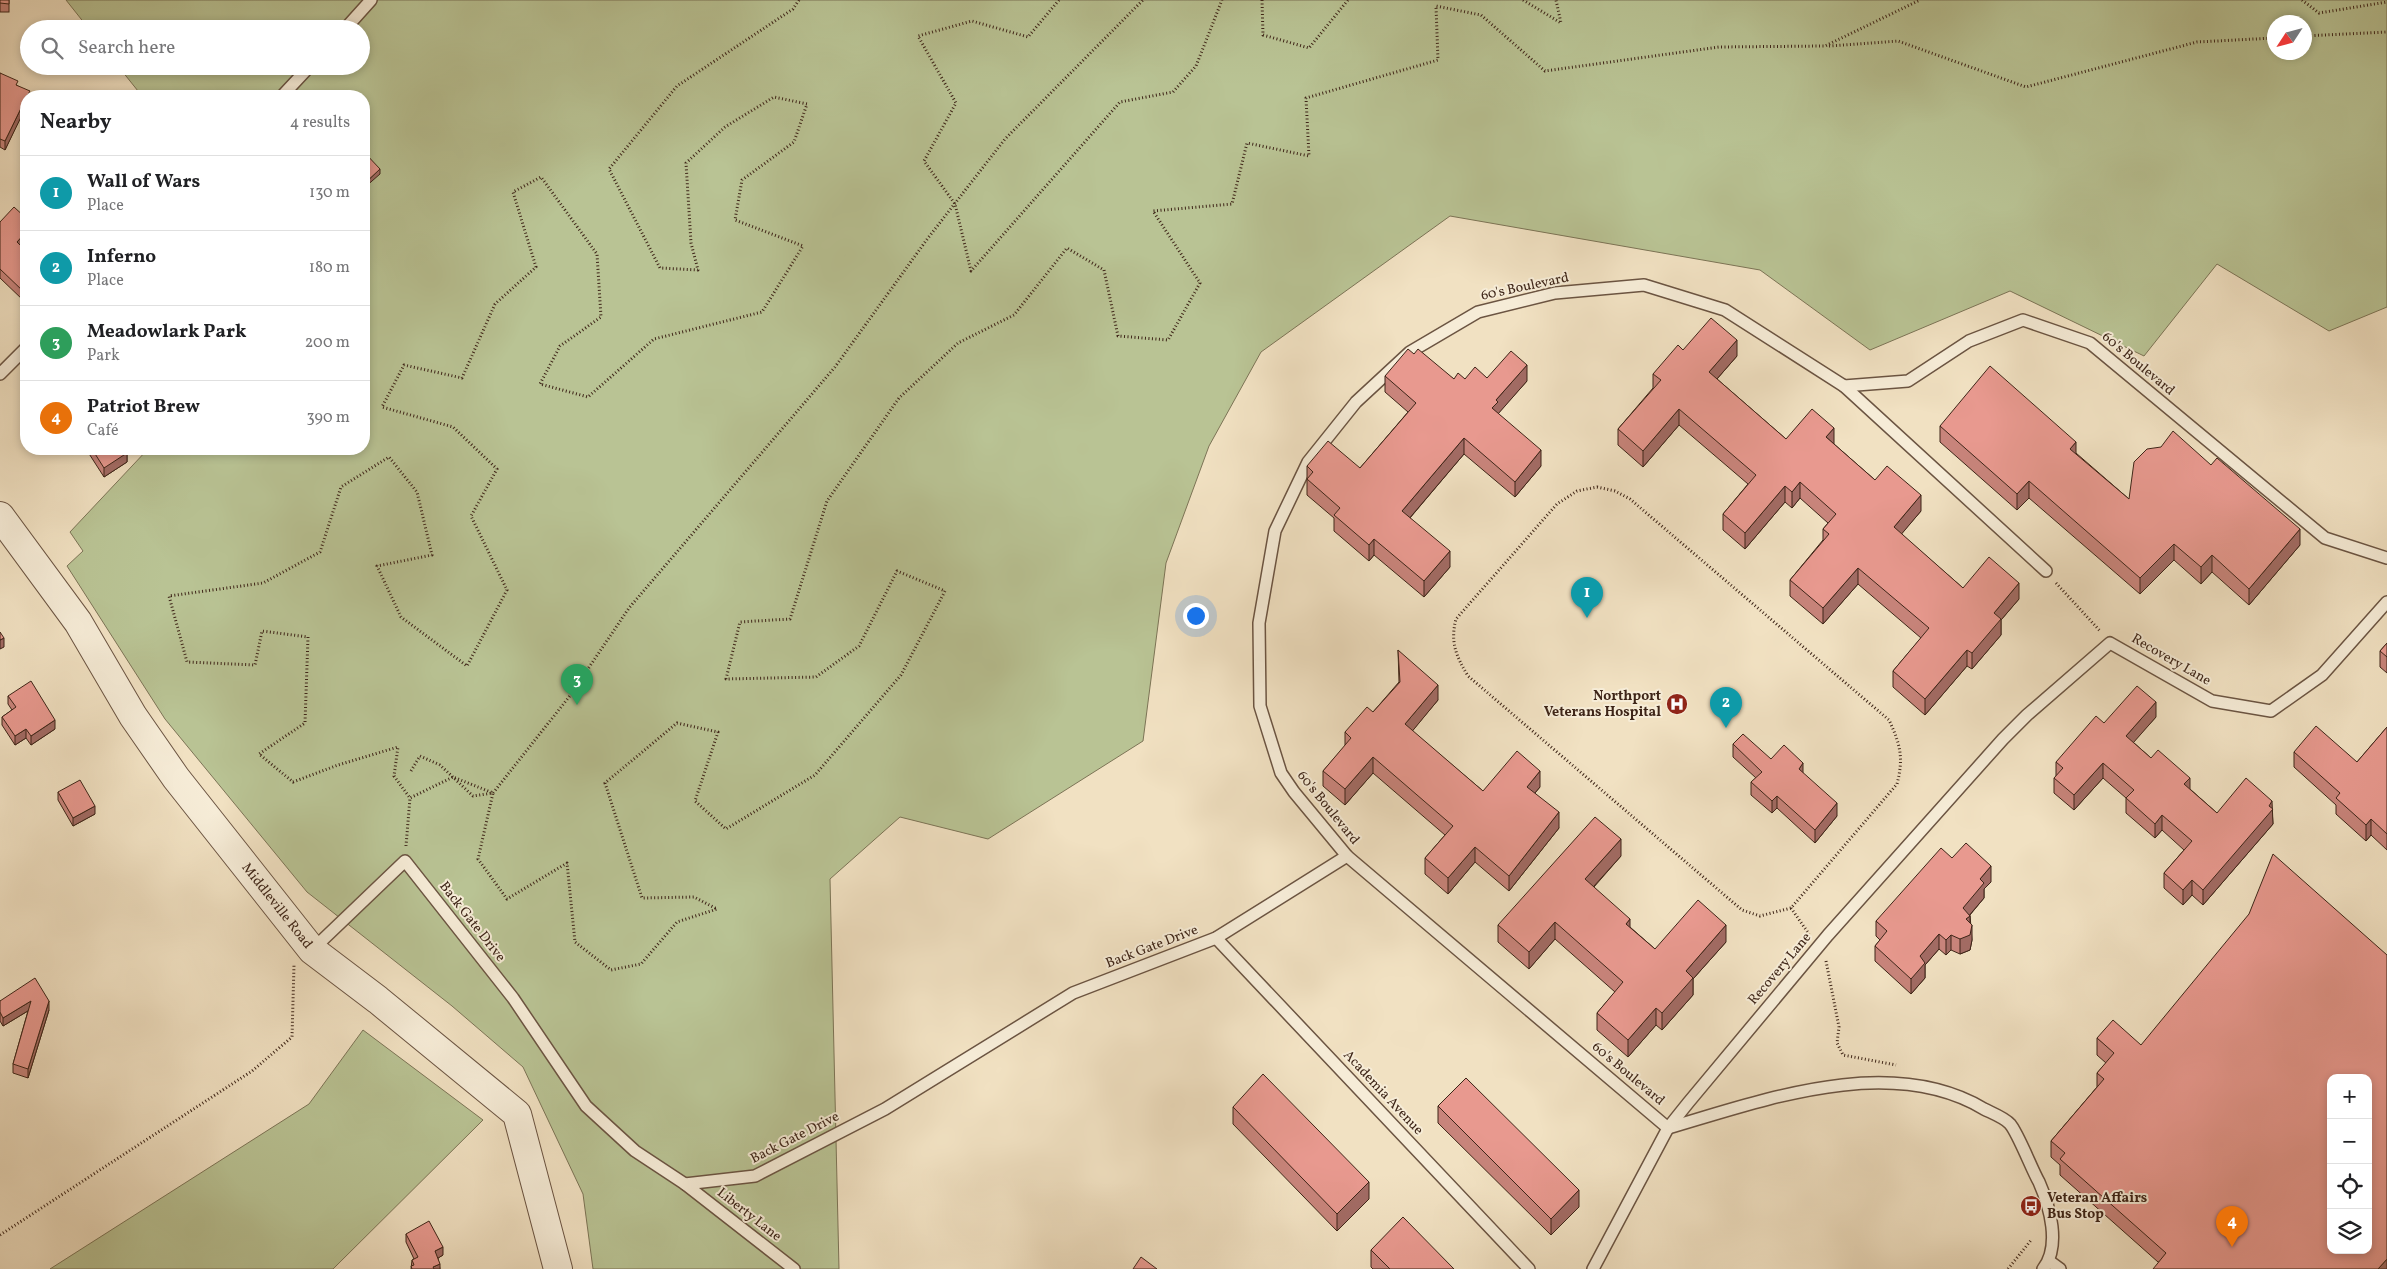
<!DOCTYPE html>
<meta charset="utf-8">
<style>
:root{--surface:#fff;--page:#f2f2f2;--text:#202124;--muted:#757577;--line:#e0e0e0;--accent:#8f2418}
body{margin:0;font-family:Vollkorn,serif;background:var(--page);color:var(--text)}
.controls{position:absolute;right:15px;bottom:15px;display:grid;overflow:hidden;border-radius:10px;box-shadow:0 2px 8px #0003}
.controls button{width:45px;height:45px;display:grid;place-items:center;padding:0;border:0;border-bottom:1px solid var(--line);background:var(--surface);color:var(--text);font:25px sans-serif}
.compass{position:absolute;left:2267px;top:15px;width:45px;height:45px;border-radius:50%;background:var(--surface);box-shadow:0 2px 8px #0003;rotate:234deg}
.you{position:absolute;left:1195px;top:615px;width:18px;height:18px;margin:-12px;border:4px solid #fff;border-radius:50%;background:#1a73e8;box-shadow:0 0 0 8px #1a73e833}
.badge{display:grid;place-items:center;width:32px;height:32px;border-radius:50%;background:var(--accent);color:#fff;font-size:16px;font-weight:700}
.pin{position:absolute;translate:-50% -41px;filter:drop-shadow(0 1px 2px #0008)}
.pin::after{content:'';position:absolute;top:26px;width:18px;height:15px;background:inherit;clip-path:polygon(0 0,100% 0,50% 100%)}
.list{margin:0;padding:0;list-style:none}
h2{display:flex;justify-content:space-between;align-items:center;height:65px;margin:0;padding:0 20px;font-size:21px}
h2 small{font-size:16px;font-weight:400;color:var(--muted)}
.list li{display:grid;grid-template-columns:32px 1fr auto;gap:15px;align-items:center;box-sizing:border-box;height:75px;padding:0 20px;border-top:1px solid var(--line)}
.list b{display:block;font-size:19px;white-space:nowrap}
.list p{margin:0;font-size:16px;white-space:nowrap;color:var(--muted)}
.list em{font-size:16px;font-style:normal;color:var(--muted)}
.icon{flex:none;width:28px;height:28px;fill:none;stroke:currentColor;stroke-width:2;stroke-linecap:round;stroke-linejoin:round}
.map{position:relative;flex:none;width:2387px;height:1269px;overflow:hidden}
.search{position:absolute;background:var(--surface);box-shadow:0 2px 8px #0003;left:20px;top:20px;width:350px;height:55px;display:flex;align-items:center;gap:12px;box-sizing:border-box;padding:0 18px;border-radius:28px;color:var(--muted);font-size:19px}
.panel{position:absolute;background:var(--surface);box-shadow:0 2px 8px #0003;left:20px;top:90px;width:350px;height:365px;border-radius:20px}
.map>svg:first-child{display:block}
.green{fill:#b9c394;stroke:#7c7456;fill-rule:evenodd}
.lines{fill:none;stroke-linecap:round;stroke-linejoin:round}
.service-casing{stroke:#6b5442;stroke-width:14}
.tertiary-casing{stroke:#6b5442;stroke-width:30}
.path{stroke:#3e2518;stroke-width:3;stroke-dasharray:1 2.5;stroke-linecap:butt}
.service{stroke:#f6ecd7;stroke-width:11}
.tertiary{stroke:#f6ecd7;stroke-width:28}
.wall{fill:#c8847b;stroke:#3e2518}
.shaded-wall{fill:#a26b64;stroke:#3e2518}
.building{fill:#e8998f;stroke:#3e2518;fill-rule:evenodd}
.labels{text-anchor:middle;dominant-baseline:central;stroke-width:4;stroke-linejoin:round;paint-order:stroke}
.street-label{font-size:14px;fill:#3e2518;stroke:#f6ecd7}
.poi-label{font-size:14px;font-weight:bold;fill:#3e2518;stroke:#f6ecd7;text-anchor:end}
</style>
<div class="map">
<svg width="2387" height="1269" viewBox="0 0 2387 1269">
<rect width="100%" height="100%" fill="#f1e1c2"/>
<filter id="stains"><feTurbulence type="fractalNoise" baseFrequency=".004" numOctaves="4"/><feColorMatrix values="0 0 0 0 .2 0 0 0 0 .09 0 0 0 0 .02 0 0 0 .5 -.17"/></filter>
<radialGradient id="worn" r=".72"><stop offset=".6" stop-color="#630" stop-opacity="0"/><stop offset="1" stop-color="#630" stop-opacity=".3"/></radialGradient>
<!-- green -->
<g class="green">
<path d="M66,0H2387V307L2329,331L2217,264L2144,356L2010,291L1870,350L1760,270L1450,216L1261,352L1209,446L1166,563L1143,741L988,839L900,817L830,879L839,1269H593L583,1194L523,1067L452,1006L307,892L165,719L67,566L83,551L70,532L148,449H364V96H142L118,66H361V29H89ZM2274,22H2304V52H2274Z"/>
<path d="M363,1030L483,1120L333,1269H50L309,1104Z"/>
</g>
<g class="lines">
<!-- service casing -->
<g class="service-casing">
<g id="service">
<path d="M345,29L371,0"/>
<path d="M282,96L310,66"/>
<path d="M0,374L26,348"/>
<path d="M1844,386L2046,571"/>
<path d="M1216,938L1529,1269"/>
<path d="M312,950L405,861L513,998L586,1106L635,1151L685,1184L794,1269"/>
<path d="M1668,1128L1347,856L1294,792L1281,773L1260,706L1259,623L1275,531L1308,462L1356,402L1410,352L1478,312L1555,293L1644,285L1725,310L1844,386L1908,381L1969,341L2023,320L2090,343L2325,538L2387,558"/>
<path d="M1668,1128C1764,1100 1890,1053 1984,1109C1992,1113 2005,1118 2010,1124C2018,1133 2032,1170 2039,1182C2050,1207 2061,1246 2043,1269"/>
<path d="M685,1184L755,1176L885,1109L1073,993L1216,938L1347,856"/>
<path d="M2049,1261L2060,1269"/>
<path d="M1593,1269L1668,1128L1688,1103L1828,935L2003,739L2027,715L2110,643L2212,701L2271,711L2322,675L2387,602"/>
</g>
</g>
<!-- tertiary casing -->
<g class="tertiary-casing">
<g id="tertiary">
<path id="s1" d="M0,516L78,622L133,716L176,778L312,950L378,1000L517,1114L558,1269"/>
</g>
</g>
<!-- path -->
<g class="path">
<path d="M799,0L793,9L677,86L609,169L660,268L698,270L691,243L686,163L725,127L774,97L807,104L794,142L742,180L735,220L803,246L762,312L654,339L588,397L540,384L560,346L601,317L597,254L541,177L513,192L536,267L495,304L462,378L404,365L382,407L453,427L497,469L471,516L507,590L467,666L401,617L377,566L432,555L417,492L389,457L341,487L320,552L263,583L169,596L187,662L255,665L262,631L308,637L305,723L259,754L293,782L338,765L398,747L394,776L410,798L453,777L493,793L478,859L507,899L567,863L575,942L611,970L641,964L677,922L717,909L694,897L642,898L605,783L677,723L718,732L695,801L726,829L815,775L901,675L945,591L897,571L859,646L816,677L726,679L740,622L790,619L827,501L899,398L958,343L1014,315L1067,248L1104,270L1118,336L1168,340L1200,283L1153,211L1232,204L1247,143L1309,156L1306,98L1438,60L1436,6L1481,15L1545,71L1719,47L1825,46L1920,0"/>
<path d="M1059,0L1028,37L972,21L918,36L956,103L924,161L955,204L971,271L1120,102L1173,92L1196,66L1222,0"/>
<path d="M1262,0L1263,35L1309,48L1348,0"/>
<path d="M1523,0L1561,23L1556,0"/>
<path d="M2302,0L2319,13L2387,2"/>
<path d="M2304,36L2387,32"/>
<path d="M1829,46L1898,41L2026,87L2197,42L2274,38"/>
<path d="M1597,487L1615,491L1630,499L1889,720C1900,744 1904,757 1897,784L1791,908L1760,916L1742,910L1468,676C1456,656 1450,642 1456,619L1557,504L1577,491Z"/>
<path d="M2056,583L2101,632"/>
<path d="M411,771L420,756L440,765L473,796L493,793L569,697L629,608L835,367L928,238L1005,139L1143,0"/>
<path d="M406,846L410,798"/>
<path d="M1791,908L1809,934"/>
<path d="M1826,961L1839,1027L1837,1043L1843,1055L1896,1065"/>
<path d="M0,1235L252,1071L292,1037L294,965"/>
<path d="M2008,1269L2032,1239"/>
</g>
<!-- service -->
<use href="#service" class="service"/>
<!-- tertiary -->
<use href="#tertiary" class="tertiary"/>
</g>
<!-- wall -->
<g class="wall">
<rect x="0" y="0" width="9" height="12"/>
<path d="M0,73L18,86L30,96L5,150L0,147Z"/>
<path d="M0,222L26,251V299L24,301L0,278Z"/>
<path d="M1683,350L1737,356L1717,379L1786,439L1834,444L1875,480L1921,511L1901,534L1963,588L2019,599L2001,620V635L1972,669L1967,666L1925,715L1893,687V671L1921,638L1858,584L1823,624L1790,596V580L1823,540V529L1828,523L1800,498L1792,508L1785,502L1745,549L1723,530V514L1748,484L1679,425L1643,467L1618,445V429L1653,388V374Z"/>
<path d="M1414,354L1454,379L1487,378L1527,381L1498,413L1541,466L1515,497L1464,454L1410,518L1450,567L1424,597L1374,555L1369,561L1334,531V518L1307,495V466L1360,468L1408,412L1385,392V376Z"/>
<path d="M1940,426L2076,453L2129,499L2300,545L2249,605L2212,572L2201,584L2174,560L2140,594L2029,498L2017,510L1940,442Z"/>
<path d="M86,449H133L127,453V462L104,477Z"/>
<path d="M2387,643V673L2380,667V651Z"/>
<path d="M1398,650L1438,700L1412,731L1483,791L1540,787L1535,793L1559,828L1509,891L1475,862L1448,894L1425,874V858L1445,835L1373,773L1345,805L1323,786V771L1345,746V732L1373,712L1399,682Z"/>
<path d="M8,696L55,729L31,745L26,738L15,745L2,725V717L12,710L8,704Z"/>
<path d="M2156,717L2133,742L2151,758L2190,789L2217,813L2272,809L2273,824L2203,905L2192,895L2183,905L2164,888V873L2184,850L2162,830L2155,838L2126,813V798L2103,778L2074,810L2054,793V778L2056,776V762L2104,723Z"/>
<path d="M2387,727V850L2371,835L2366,841L2336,814V805L2294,767V752L2357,762Z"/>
<path d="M1733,744L1771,759L1803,774L1837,816L1815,843L1777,808L1772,813L1751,795V782L1756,778L1733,757Z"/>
<path d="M58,792L95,814L73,826L58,800Z"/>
<path d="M1621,856L1594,887L1630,927L1655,949L1726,942L1693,979V995L1662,1030L1656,1025L1628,1057L1597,1030V1013L1615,992L1555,939L1529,969L1498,942V925Z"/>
<path d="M1952,858L1991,882L1984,889V898L1970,915L1972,940L1970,950L1960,954L1951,950L1946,955L1939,949L1925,965V978L1911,994L1875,961V946L1880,940L1876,936V921Z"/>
<path d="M0,1001L49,1010L28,1078L13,1073V1064L28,1011L3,1026L0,1021Z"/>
<path d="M2097,1038L2387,1269L2158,1262L2060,1175V1165L2051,1157V1141L2097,1087V1073L2106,1063L2097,1055Z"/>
<path d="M1438,1106L1579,1207L1551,1235L1438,1123Z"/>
<path d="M1233,1107L1369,1199L1337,1231L1233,1124Z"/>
<path d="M406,1234L443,1255L438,1258L440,1269H411L412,1260L414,1259L406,1242Z"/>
<path d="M1371,1250L1454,1269H1373L1371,1267Z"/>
</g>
<!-- shaded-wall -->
<g class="shaded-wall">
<path d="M26,98V107L5,150V141Z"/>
<path d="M380,169V174L364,188V184Z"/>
<path d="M26,232V240L17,250V242Z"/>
<path d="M26,290V299L24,301V292Z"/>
<path d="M1737,340V356L1709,388V372Z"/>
<path d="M1527,365V381L1498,414L1492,408L1496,400Z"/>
<path d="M1679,409V425L1643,467V451Z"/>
<path d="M1834,428V444L1826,437Z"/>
<path d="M1464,438V454L1402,527V511Z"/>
<path d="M2076,442V459L2070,449Z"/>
<path d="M122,449H133L127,453V462L104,477V468Z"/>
<path d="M1541,450V466L1515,497V482Z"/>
<path d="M2029,481V498L2017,510V494Z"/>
<path d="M1800,482V498L1792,508V492Z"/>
<path d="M1785,486V502L1745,549V533Z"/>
<path d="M1921,495V511L1894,543V527Z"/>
<path d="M2300,529V545L2249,605V589Z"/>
<path d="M1374,539V555L1369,561V545Z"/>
<path d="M2174,544V560L2140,594V578Z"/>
<path d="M1450,551V567L1424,597V581Z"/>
<path d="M2212,555V572L2201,584V567Z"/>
<path d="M1858,568V584L1823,624V608Z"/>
<path d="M2019,583V599L2001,620V635L1972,669V653L1994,613Z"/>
<path d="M4,638V647L0,649V640Z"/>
<path d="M1967,650V666L1925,715V699Z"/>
<path d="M1438,685V700L1405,740V724Z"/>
<path d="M2156,702V717L2126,751V736Z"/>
<path d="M55,720V729L31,745V736Z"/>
<path d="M26,729V738L15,745V736Z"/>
<path d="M1373,757V773L1345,805V789Z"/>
<path d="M1803,763V775L1799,769Z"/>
<path d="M2103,763V778L2074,810V795Z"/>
<path d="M1540,771V787L1527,802V787Z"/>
<path d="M2190,778V793L2184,784Z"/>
<path d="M1777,796V808L1772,813V801Z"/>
<path d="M2272,801L2273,824L2203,905V890Z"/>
<path d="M1837,803V816L1815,843V830Z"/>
<path d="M95,806V814L73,826V818Z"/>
<path d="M1559,812V828L1509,891V876Z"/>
<path d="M2162,815V830L2155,838V824Z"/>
<path d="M2371,819V835L2366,841V825Z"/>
<path d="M1621,839V856L1585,896V879Z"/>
<path d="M1475,847V862L1448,894V878Z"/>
<path d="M1991,866V882L1984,889V898L1967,918L1970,916V931L1963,908L1980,879Z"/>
<path d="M2192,880V895L2183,905V890Z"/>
<path d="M1630,919V935L1626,924Z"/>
<path d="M1555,922V939L1529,969V952Z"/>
<path d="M1726,925V942L1693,979V995L1662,1030V1013L1686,971Z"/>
<path d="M1972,925V940L1970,950L1960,954V939Z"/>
<path d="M1939,934V949L1925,965V978L1911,994V979L1920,956Z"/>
<path d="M1951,935V950L1946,955V940Z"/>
<path d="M31,1001V1009L3,1026V1018Z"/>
<path d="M49,1001V1010L28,1078V1069Z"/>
<path d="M1656,1008V1025L1628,1057V1040Z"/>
<path d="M1369,1182V1199L1337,1231V1214Z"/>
<path d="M1579,1190V1207L1551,1235V1219Z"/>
<path d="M443,1247V1255L435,1260V1251Z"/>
<path d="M2387,1259V1269H2378Z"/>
<path d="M440,1264V1269H433V1267Z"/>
</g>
<!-- building -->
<g class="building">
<path d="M0,0H9V4L0,3Z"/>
<path d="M0,73L18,81L16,85L30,91L27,96H26V98L5,141L0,139Z"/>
<path d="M364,152L380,169L364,184Z"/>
<path d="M14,207L26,218V232L17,242L26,251V290L24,292L0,269V222Z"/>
<path d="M1711,318L1737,340L1709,372L1786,439L1812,409L1834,428L1826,437L1875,480L1887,466L1921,495L1894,527L1963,588L1989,557L2019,583L1994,613L2001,619L1972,653L1967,650L1925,699L1893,671L1929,628L1858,568L1823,608L1790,580L1829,534L1823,529L1836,514L1800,482L1792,492L1785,486L1745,533L1723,514L1756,475L1679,409L1643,451L1618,429L1661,380L1653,374L1678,345L1683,350Z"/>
<path d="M1408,349L1414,354L1418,349L1454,379L1458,373L1465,379L1475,367L1487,378L1511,351L1527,365L1496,400L1498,402L1492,408L1541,450L1515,482L1464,438L1402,511L1450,551L1424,581L1374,539L1369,545L1334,515L1340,508L1307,479L1313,472L1307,466L1328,441L1360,468L1416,403L1385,376Z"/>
<path d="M1990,366L2076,442L2070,449L2129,499L2134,462L2147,449L2161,447L2173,431L2211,465L2217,458L2300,529L2249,589L2212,555L2201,567L2174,544L2140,578L2029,481L2017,494L1940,426Z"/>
<path d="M92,449H123L127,453L104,468Z"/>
<path d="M0,632L4,638L0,640Z"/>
<path d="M2387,643V657L2380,651Z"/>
<path d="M1398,650L1438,685L1405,724L1483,791L1517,751L1540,771L1527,787L1559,812L1509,876L1475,847L1448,878L1425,858L1453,826L1373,757L1345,789L1323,771L1351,738L1345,732L1367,707L1373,712L1400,682Z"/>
<path d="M31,681L55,720L31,736L26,729L15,736L2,717L16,707L8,696Z"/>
<path d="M2137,686L2156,702L2126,736L2151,758L2158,750L2190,778L2184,784L2217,813L2246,778L2272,801L2269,806L2273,809L2203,890L2192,880L2183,890L2164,873L2192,841L2162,815L2155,824L2126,798L2134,790L2103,763L2074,795L2054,778L2063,768L2056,762L2096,716L2104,723Z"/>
<path d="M2316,726L2357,762L2387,727V834L2371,819L2366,825L2336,798L2340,793L2294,752Z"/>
<path d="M1743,734L1771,759L1784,745L1803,763L1799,769L1837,803L1815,830L1777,796L1772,801L1751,782L1762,772L1733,744Z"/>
<path d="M80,780L95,806L73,818L58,792Z"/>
<path d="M1595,817L1621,839L1585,879L1630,919L1626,924L1655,949L1698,900L1726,925L1686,971L1693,978L1662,1013L1656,1008L1628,1040L1597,1013L1623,982L1555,922L1529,952L1498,925Z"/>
<path d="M1966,843L1991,866L1980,879L1984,883L1963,908L1970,916L1966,919L1972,925L1970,935L1960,939L1951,935L1946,940L1939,934L1920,956L1925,963L1911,979L1875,946L1887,931L1876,921L1941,848L1952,858Z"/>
<path d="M2273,854L2387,955V1259L2378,1269H2153L2166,1253L2060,1159L2065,1153L2051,1141L2104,1079L2097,1073L2114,1053L2097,1038L2113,1020L2141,1045L2249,914ZM2331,1078H2368V1250H2331Z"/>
<path d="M35,978L49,1001L28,1069L13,1064L31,1001L3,1018L0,1012V1001Z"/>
<path d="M1263,1074L1369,1182L1337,1214L1233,1107Z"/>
<path d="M1466,1078L1579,1190L1551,1219L1438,1106Z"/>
<path d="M1403,1217L1454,1269H1390L1371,1250Z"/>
<path d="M429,1221L443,1247L435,1251L440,1264L433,1267L434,1269H412L411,1266L414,1265L412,1260L418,1257L406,1234Z"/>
<path d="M1141,1257L1157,1269H1133Z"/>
</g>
<!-- icons -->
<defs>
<g id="hospital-disc" transform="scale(1.125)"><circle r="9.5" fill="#8f2418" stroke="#f6ecd7"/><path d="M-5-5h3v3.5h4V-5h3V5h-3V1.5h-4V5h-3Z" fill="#fff"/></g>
<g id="bus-disc" transform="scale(1.125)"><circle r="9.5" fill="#8f2418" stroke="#f6ecd7"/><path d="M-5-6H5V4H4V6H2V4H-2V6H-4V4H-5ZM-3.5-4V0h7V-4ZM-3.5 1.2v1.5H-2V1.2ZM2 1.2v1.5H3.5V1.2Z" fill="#fff"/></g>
</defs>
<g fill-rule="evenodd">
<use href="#hospital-disc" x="1677" y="704"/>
<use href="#bus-disc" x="2031" y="1206"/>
</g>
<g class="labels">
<!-- street labels -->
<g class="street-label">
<text transform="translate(1525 287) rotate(-12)">60's Boulevard</text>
<text transform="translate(2138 364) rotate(40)">60's Boulevard</text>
<text transform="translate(2171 660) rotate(30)">Recovery Lane</text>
<text transform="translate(1328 808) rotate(51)">60's Boulevard</text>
<text stroke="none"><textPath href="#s1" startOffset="479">Middleville Road</textPath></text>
<text transform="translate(472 922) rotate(52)">Back Gate Drive</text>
<text transform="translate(1152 947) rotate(-21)">Back Gate Drive</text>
<text transform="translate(1780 969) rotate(-50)">Recovery Lane</text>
<text transform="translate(1628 1074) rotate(40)">60's Boulevard</text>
<text transform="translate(1383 1093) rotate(47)">Academia Avenue</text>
<text transform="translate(795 1138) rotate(-27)">Back Gate Drive</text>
<text transform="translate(749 1215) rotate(38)">Liberty Lane</text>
</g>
<!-- poi labels -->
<g class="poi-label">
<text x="1661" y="696">Northport<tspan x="1661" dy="16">Veterans Hospital</tspan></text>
<text x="2047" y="1198" text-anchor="start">Veteran Affairs<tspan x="2047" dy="16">Bus Stop</tspan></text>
</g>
</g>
<rect width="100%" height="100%" filter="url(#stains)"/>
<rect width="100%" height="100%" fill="url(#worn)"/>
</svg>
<div class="controls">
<button>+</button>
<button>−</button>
<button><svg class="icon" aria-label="locate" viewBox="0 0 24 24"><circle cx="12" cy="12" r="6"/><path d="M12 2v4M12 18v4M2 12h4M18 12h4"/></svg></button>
<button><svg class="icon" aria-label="layers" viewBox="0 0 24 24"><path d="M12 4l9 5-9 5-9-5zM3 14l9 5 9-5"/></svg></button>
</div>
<svg class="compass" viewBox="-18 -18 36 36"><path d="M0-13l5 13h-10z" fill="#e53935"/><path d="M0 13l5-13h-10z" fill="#757577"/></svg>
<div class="you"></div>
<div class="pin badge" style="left:1587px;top:618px;background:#0f9aa8">1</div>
<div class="pin badge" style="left:1726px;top:728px;background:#0f9aa8">2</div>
<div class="pin badge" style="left:577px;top:705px;background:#2e9e5b">3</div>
<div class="pin badge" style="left:2232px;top:1247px;background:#e8710a">4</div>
<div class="search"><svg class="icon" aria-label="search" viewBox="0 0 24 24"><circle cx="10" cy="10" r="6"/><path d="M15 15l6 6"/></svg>Search here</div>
<section class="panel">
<h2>Nearby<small>4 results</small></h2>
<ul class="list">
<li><span class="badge" style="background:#0f9aa8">1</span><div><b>Wall of Wars</b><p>Place</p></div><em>130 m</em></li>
<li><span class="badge" style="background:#0f9aa8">2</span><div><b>Inferno</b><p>Place</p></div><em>180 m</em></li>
<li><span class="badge" style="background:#2e9e5b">3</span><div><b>Meadowlark Park</b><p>Park</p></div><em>200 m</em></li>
<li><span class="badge" style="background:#e8710a">4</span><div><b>Patriot Brew</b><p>Café</p></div><em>390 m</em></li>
</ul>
</section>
</div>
